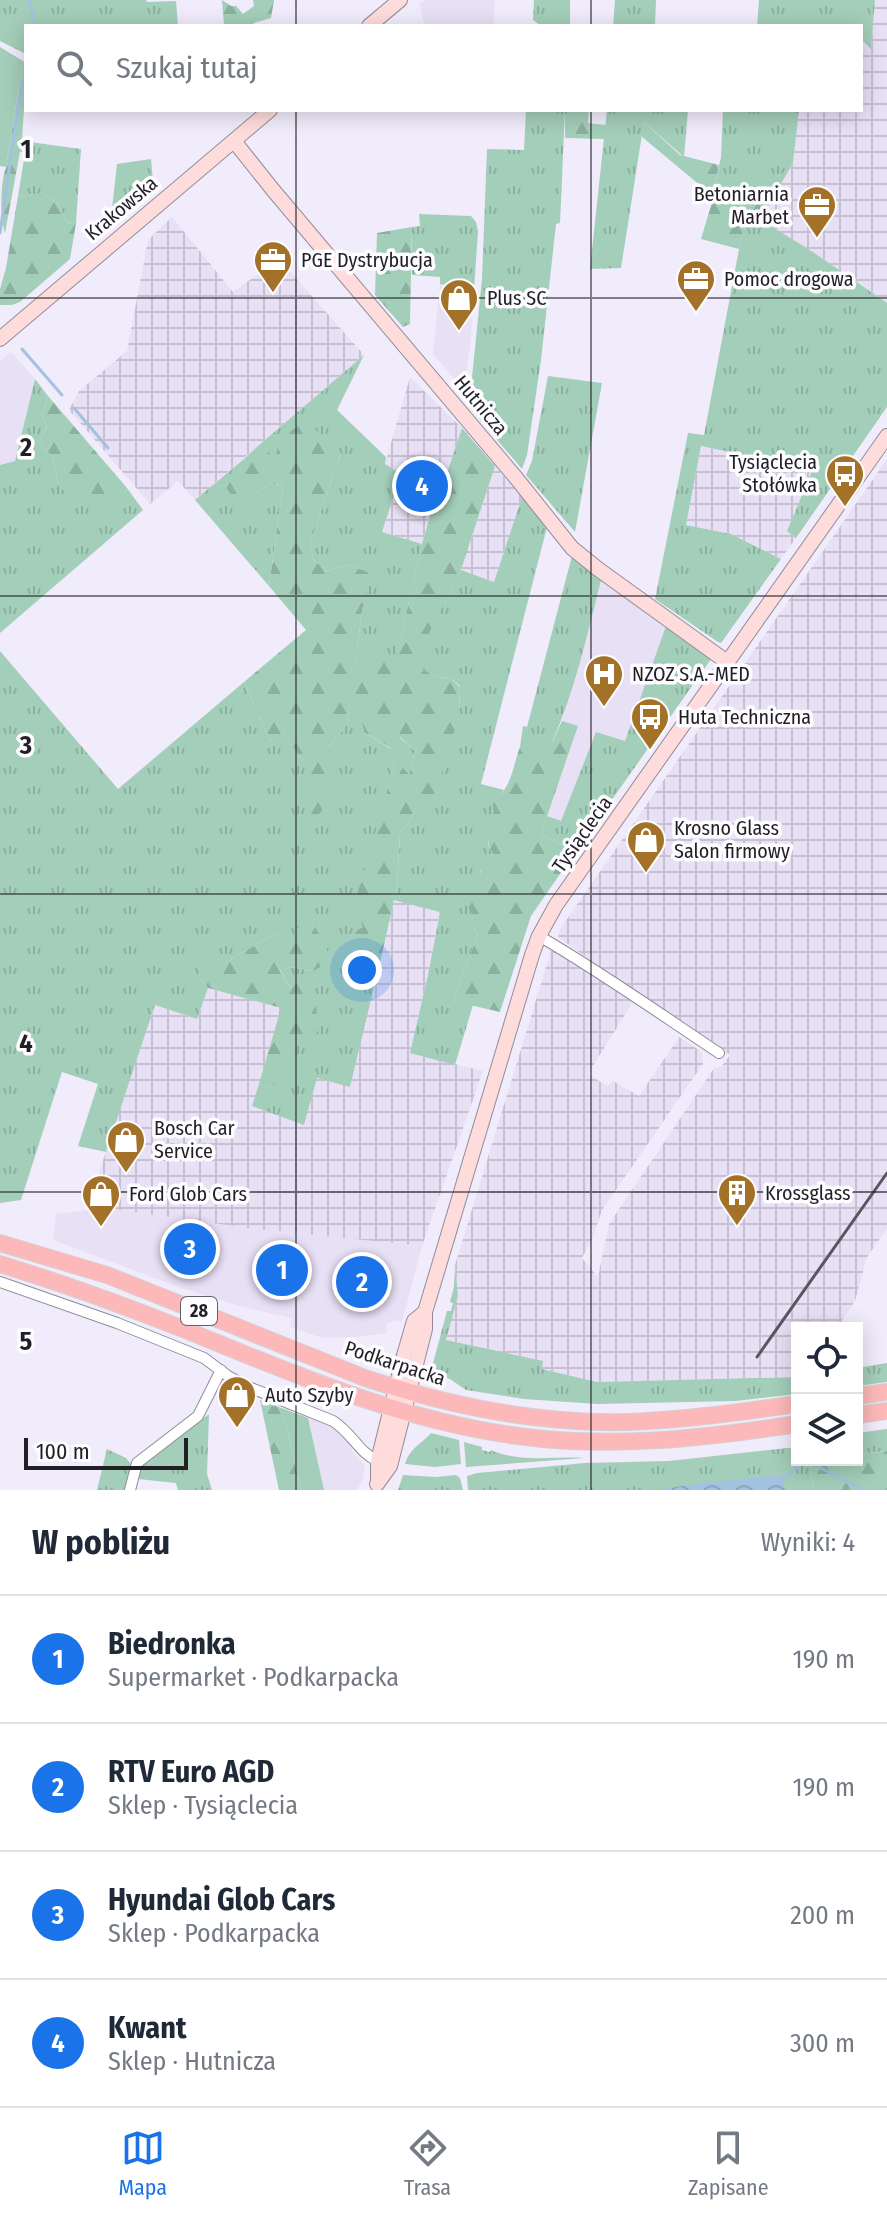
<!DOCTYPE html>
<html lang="pl">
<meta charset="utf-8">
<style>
:root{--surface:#fff;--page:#f6f6f7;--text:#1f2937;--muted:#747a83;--line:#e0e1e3;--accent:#1a73e8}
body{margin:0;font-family:"Fira Sans Condensed",sans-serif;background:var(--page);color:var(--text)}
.controls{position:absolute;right:24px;bottom:24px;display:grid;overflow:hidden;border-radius:0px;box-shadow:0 4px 20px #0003}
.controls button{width:72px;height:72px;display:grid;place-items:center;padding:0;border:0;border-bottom:2px solid var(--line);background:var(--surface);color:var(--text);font:40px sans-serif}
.scale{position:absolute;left:24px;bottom:20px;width:164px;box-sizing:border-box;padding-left:8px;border:4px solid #211f25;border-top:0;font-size:22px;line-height:28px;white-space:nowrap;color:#211f25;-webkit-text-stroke:6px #fdfcff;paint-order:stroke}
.you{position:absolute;left:362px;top:970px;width:28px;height:28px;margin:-20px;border:6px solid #fff;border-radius:50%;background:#1a73e8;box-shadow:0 0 0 12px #1a73e833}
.badge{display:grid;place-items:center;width:52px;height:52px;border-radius:50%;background:var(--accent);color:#fff;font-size:26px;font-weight:700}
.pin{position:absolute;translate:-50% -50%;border:4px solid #fff;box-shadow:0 2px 8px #0006}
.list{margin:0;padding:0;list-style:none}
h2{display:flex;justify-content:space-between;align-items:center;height:104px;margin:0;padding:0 32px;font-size:34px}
h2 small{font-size:26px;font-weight:400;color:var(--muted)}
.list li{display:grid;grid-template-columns:52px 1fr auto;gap:24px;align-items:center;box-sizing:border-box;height:128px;padding:0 32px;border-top:2px solid var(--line)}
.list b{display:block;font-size:30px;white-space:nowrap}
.list p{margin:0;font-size:26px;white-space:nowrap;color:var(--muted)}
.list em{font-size:26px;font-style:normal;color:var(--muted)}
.icon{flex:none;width:44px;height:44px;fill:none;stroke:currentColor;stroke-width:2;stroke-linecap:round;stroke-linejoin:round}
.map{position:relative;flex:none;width:887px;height:1490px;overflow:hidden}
.search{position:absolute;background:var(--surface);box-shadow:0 4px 20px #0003;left:24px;right:24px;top:24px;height:88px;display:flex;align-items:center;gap:20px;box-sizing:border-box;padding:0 28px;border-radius:0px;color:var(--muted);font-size:30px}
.sheet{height:616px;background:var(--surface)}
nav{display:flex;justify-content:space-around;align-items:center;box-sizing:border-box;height:112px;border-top:2px solid var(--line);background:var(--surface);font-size:22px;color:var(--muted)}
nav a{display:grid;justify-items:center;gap:4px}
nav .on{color:var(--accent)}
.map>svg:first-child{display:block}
.built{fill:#e8e0f5}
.industrial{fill:url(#industrial-grid)}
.grass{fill:url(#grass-tufts)}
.forest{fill:url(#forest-firs)}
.garden{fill:#a3ceb9}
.water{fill:url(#water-waves)}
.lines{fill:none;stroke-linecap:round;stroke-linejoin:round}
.stream{stroke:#a3c2e0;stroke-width:3}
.street-casing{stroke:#918c99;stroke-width:12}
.secondary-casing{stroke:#918c99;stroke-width:16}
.primary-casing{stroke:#d3d2d3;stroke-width:18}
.street{stroke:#fff;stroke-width:10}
.secondary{stroke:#fedcdc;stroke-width:14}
.primary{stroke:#fdb9b9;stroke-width:16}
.rail{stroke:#58565e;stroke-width:3}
.grid{fill:none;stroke:#211f25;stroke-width:2;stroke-opacity:0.55}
.labels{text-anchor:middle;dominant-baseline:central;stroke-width:7;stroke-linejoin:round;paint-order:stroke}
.shield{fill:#fdfcff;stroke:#636166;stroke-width:2}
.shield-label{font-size:18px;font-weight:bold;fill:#211f25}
.poi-label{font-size:20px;fill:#211f25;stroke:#fdfcff;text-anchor:start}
.street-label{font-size:20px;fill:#211f25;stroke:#fdfcff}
.grid-label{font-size:26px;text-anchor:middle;font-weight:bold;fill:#211f25;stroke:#fdfcff;stroke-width:7;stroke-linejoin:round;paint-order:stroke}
</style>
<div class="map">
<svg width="887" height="1490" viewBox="0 0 887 1490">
<defs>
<pattern id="industrial-grid" width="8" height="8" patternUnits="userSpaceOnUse" patternTransform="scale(2)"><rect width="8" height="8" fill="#e8e0f5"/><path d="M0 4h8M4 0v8" fill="none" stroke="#c7c0d2"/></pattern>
<pattern id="grass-tufts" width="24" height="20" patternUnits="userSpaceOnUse" patternTransform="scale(2)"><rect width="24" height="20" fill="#a3ceb9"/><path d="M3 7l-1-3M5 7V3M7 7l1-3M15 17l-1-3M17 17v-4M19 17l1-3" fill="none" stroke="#8cb09f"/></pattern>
<pattern id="forest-firs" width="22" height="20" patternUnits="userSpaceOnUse" patternTransform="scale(2)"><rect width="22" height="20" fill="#a3ceb9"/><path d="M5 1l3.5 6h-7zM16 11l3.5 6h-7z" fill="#8cb09f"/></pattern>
<pattern id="water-waves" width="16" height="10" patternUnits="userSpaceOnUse" patternTransform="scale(2)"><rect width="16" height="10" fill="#a3c2e0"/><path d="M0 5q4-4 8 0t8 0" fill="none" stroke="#8ca6c0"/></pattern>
</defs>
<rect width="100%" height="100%" fill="#f1ecfb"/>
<!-- built -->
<g class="built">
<path d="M425,0H495L493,26H425L419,4Z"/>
<path d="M440,284L474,290L470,348L463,389L433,354Z"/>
<path d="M11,352L35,379L15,461L0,465V361Z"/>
<path d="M601,580L666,626L625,742L596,733L561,822L547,816L578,727L562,721Z"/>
<path d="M105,1208L255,1229L422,1246L402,1322L394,1320L386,1325L387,1333L357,1337L323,1338L289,1327L292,1318L239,1306L184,1289L53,1240L56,1214Z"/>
<path d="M308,1418L333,1427L344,1436L354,1454L365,1465L363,1478L357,1490H324Z"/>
</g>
<!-- industrial -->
<g class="industrial">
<path d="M875,0H887V303L816,254L759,222L793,163L799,110H861V39L871,48Z"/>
<path d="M172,217L233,292L279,259L364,355L195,500L178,481L150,504L69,410L79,391L127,351L148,240Z"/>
<path d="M410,377L462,428L446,476L440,477L422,544L382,532L401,474L385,464Z"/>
<path d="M701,446L814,469L787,531L796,538L781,559L731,534L686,525Z"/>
<path d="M887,459V1229L867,1257L855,1301L837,1328H797V1377L597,1382L542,1369L543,1362L445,1340L458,1296L455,1265L551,951L560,952L631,1001V1005L588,1074L607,1086L613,1081L639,1096L679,1037L702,1052L703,1064L602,1210L593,1237L582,1258L598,1277L609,1224L714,1068L721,1067L730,1055L650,1003L558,937L560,929Z"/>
<path d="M495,466L522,497L494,582L461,570Z"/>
<path d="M394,900L440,911L428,975L410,1053L483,1071L422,1246L255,1229L105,1208L94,1209L90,1199L155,1005L197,1019L208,988L282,1008L317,1078L350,1086Z"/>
</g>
<!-- grass -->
<g class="grass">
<path d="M0,0H146L147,2L176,1L178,26H26V54L0,41Z"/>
<path d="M534,0H570V26H541L533,20Z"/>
<path d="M615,0H656L655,26H613Z"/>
<path d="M759,0H875L871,49L861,39V26H757Z"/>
<path d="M526,110H565L560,223L556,224L541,360L527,455L522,469L469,407L482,279L487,149L524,150Z"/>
<path d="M607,110H688L684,157L644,122L621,268L590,269Z"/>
<path d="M723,110L749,112V110H799L793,163L789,170L739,199L715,185L721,157Z"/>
<path d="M22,141L81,149L76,223L68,224L58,204L42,193L18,196L25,153L19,151Z"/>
<path d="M151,159L153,181L111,218L117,164Z"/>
<path d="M749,212L816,254L887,303V407L796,538L787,531L813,469L701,446L686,525L731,534L781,559L721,643L718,642L655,599L688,433L704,435L739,249Z"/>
<path d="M419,214L471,216L476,222L478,231L474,290L440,284V277L412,275V227L420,226Z"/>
<path d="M364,355L337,410L386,457L385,464L401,474L382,532L422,544L396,660L355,664L362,611L369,573L349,565L326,571L313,559L310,543L341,453L276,458L258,446Z"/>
<path d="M548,376L602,383L575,532L526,475L532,461Z"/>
<path d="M35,379L48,396L42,416L47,427L39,443L53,457L58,486L125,494L127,488L143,510L0,633V465L15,461Z"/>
<path d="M244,459L251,465L255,494L270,483L283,486L269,586L195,500Z"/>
<path d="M522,497L547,527L481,784L504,790C491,808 499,814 493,829C489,840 485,844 493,854L480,872L483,891L474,916L469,923L478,934L453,1001L473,1005L455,1065L410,1053L428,975L440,912L401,902L397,889L400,834L411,820L416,803L432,805L459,713L460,686L451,678L435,677L413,663L461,570L494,582Z"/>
<path d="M572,556L601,580C587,636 574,694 550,747H520L523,726L527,727Z"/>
<path d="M666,626L711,659L578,848L559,844L541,834L547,816L561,821L596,732L625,741Z"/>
<path d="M0,651L118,789L244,682L270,741L285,734L304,763L328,748L347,724L350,702L361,718L364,732L391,749L399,737L415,751L409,774L394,760L363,927L350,950L382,954L350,1087L317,1078L304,1125L252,1106L259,1084L267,1088L284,1078L278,1065L295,1048L312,978L290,987L279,968L291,967L313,971L328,953L312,922L292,948L274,934L225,963L194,960L198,964L200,979L208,988L197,1019L155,1005L106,1152L78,1146L98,1084L62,1072L21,1200L0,1203Z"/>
<path d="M455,1265L458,1296L446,1340L543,1361L542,1369L597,1382L797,1377V1394L735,1401L597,1404L524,1399L466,1390L450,1379L436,1375L431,1371L447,1311H451L453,1303L450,1302L454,1287Z"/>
<path d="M887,1363V1382L857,1386V1368Z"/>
<path d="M209,1414L207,1474L212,1490H178L176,1483L138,1479L136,1490H132L140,1466Z"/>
<path d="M887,1429V1451L857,1454V1433Z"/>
<path d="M431,1433L459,1440L461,1464L435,1467L405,1464C409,1449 421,1444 431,1433Z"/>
<path d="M464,1442L482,1447V1450L490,1452L491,1450C520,1463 553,1456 584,1458L466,1467Z"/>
<path d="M797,1447V1460H810L813,1490H468L467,1476L477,1473L585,1463L669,1461Z"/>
<path d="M107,1449L126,1458L131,1464L125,1490H97Z"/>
<path d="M403,1475L436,1477L456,1475L460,1478L463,1490H398Z"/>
</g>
<!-- forest -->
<g class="forest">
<path d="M222,0L231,6H236L243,14L254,6L253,0H274L271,18L244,26H224Z"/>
<path d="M23,61L26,62V106L24,108L22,141L5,233C0,218 0,183 6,167Z"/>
<path d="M565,110H589L588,123L606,125L604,139L565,138Z"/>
<path d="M644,122L680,155L719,165L715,185L738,199L789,170L760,220L749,213L739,249L701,239L713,199L708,192L641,136Z"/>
<path d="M42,193L58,204L68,224L76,223L70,259L20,302L12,305H0V289L6,268L18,196Z"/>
<path d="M412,227L410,324L403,327L375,295L377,233Z"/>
<path d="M48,396L127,488L125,494C89,513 89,509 58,486L53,457L39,443L47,427L42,416Z"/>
<path d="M306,421L341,453L310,543L313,559L326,571L349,565L370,573L362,611L355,664L376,649L396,659L422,544L441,477L446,476L462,428L495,466L461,570L414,663L435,677L451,678L460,687L459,716L432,806L416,804L411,820L400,834L397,889L401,902L394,900L382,954L350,950L342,939L363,927L354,905L388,789L394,759L409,774L415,751L400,737L392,749L364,732L361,718L350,703L347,724L328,748L339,779L321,812L311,822L304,763L285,735L270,741L244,682L306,630L269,586L283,486L270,483L255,494L231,495L224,484L250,465L244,459L258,446L276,457L279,439Z"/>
<path d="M562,721L578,726L541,834L559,844L578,848L531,916L500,1012L453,1001L478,934L468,922L474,916L466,905L475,891H483L482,887L476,884L485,861L493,854C486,844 488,838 494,827L489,821L494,812L492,802C511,791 513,766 520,747H550Z"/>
<path d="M313,922L328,953L329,962L313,971L291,967L279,969L290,987L312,977L319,1030L295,1048L294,1062L279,1065L285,1078L267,1088L259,1084L281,1008L208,988L200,979L198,965L193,960L212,956L225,963L274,934L292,947L298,927Z"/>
<path d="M260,1400L279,1407L287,1428L301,1490H279Z"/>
<path d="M887,1451V1490H813L810,1460H857V1454Z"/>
</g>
<!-- garden -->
<g class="garden">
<path d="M0,47L23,61L6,167L0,166Z"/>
<path d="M279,1407L308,1418L324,1490H301L287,1428Z"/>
</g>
<!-- water -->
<path class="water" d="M781,1475L784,1480V1490H655L710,1482Z"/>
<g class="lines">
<!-- stream -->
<g class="stream">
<path d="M29,0L36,26"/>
<path d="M0,233L21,88L26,77"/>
<path d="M22,349L62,395"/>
<path d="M74,408L108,448"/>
<path d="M806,1460L862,1490"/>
<path d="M781,1481L805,1460"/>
</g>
<!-- street casing -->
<g class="street-casing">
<g id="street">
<path d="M539,936C601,972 659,1013 719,1053"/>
<path d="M0,1282L117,1323L204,1358L228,1376L246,1386L333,1421C352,1433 359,1453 378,1461"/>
<path d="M130,1490L137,1463L198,1416L221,1370"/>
</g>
</g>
<!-- secondary casing -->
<g class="secondary-casing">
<g id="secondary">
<path d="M369,26L400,0"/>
<path d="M234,141L273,190L517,479L572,548L598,569L727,662"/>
<path d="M0,339L270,110"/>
<path d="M378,1482V1461L403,1359L414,1321L425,1312"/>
<path d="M377,1484L390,1466L425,1329V1312L532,955L539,936L556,905L887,436"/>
</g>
</g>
<!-- primary casing -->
<g class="primary-casing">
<g id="primary">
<path d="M0,1243L107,1275L365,1378C449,1406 538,1424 628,1422C684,1420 741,1412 797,1404"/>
<path d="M0,1264C62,1283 123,1305 183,1329C294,1374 399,1420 518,1436C611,1449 705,1438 797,1424"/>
<path d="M857,1396L887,1392"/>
<path d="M857,1415L887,1411"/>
</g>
</g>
<!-- street -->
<use href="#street" class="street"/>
<!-- secondary -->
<use href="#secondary" class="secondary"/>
<!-- primary -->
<use href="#primary" class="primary"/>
<!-- rail -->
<path class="rail" d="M757,1357L887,1173"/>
</g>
<!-- grid -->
<path class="grid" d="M296,0V26M591,0V26M296,110V1490M591,110V1490M0,298H887M0,596H887M0,894H887M0,1192H887"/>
<!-- icons -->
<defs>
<g id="office-pin" transform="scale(2)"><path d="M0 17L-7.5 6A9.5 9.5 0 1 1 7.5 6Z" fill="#a37127" stroke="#fdfcff"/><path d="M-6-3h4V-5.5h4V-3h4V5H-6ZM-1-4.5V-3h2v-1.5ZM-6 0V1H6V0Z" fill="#fff"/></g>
<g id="shop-pin" transform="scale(2)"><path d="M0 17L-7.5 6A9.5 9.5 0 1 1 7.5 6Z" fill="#a37127" stroke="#fdfcff"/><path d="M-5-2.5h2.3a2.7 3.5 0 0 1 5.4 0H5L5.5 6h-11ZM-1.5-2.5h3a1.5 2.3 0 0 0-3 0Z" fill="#fff"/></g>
<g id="bus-pin" transform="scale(2)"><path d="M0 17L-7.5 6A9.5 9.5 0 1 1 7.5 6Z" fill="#a37127" stroke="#fdfcff"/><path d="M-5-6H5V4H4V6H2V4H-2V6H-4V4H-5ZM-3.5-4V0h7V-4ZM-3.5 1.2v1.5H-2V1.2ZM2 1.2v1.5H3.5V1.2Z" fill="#fff"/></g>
<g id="hospital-pin" transform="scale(2)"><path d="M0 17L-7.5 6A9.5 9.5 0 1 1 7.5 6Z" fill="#a37127" stroke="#fdfcff"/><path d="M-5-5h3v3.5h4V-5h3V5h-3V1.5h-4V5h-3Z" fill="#fff"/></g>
<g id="building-pin" transform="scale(2)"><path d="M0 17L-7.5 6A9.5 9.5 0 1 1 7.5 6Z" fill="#a37127" stroke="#fdfcff"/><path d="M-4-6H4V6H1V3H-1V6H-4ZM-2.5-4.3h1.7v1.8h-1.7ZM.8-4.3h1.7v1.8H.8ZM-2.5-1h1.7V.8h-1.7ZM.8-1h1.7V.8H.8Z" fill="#fff"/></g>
</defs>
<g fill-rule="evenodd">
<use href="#office-pin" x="817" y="205"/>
<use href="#office-pin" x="273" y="260"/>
<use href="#office-pin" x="696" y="279"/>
<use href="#shop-pin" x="459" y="298"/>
<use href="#bus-pin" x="845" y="474"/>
<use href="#hospital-pin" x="604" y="674"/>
<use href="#bus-pin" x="650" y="717"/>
<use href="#shop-pin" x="646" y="840"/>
<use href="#shop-pin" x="126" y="1140"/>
<use href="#building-pin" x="737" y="1193"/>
<use href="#shop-pin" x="101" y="1194"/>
<use href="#shop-pin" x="237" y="1395"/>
</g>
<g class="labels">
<!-- shield labels -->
<rect class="shield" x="181" y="1297" width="36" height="28" rx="6"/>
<g class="shield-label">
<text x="199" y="1311">28</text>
</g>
<!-- poi labels -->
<g class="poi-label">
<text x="789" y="194" text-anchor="end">Betoniarnia<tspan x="789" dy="23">Marbet</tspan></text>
<text x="301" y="260">PGE Dystrybucja</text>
<text x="724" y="279">Pomoc drogowa</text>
<text x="487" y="298">Plus SC</text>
<text x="817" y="462" text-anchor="end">Tysiąclecia<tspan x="817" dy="23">Stołówka</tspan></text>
<text x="632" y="674">NZOZ S.A.-MED</text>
<text x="678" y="717">Huta Techniczna</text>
<text x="674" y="828">Krosno Glass<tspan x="674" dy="23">Salon firmowy</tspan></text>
<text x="154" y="1128">Bosch Car<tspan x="154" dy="23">Service</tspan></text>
<text x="765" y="1193">Krossglass</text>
<text x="129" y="1194">Ford Glob Cars</text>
<text x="265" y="1395">Auto Szyby</text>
</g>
<!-- street labels -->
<g class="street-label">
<text transform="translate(121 208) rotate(-40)">Krakowska</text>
<text transform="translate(481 405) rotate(50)">Hutnicza</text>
<text transform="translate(582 834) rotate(-55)">Tysiąclecia</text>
<text transform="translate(395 1363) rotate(18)">Podkarpacka</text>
</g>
</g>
<g class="grid-label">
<text x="26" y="158">1</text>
<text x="26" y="456">2</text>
<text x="26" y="754">3</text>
<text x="26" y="1052">4</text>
<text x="26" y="1350">5</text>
</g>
</svg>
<div class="controls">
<button><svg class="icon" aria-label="locate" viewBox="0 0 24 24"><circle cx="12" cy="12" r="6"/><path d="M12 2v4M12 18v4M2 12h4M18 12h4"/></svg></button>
<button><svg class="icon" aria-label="layers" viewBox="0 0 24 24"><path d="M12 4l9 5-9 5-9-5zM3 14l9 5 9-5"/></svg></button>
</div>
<div class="scale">100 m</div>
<div class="you"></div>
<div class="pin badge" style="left:282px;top:1270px">1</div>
<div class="pin badge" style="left:362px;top:1282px">2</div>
<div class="pin badge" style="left:190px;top:1249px">3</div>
<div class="pin badge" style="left:422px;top:486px">4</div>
<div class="search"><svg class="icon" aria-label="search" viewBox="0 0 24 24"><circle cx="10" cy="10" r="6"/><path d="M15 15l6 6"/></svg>Szukaj tutaj</div>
</div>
<section class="sheet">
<h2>W pobliżu<small>Wyniki: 4</small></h2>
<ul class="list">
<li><span class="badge">1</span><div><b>Biedronka</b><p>Supermarket · Podkarpacka</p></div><em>190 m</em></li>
<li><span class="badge">2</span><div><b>RTV Euro AGD</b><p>Sklep · Tysiąclecia</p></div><em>190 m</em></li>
<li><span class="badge">3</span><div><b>Hyundai Glob Cars</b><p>Sklep · Podkarpacka</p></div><em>200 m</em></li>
<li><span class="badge">4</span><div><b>Kwant</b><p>Sklep · Hutnicza</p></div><em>300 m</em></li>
</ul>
</section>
<nav>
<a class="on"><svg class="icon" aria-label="map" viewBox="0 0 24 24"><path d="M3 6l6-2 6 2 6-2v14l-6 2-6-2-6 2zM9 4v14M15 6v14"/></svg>Mapa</a>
<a><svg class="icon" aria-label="directions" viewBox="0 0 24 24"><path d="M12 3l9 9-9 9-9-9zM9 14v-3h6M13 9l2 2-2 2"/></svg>Trasa</a>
<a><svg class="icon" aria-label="saved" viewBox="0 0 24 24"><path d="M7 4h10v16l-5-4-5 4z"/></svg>Zapisane</a>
</nav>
